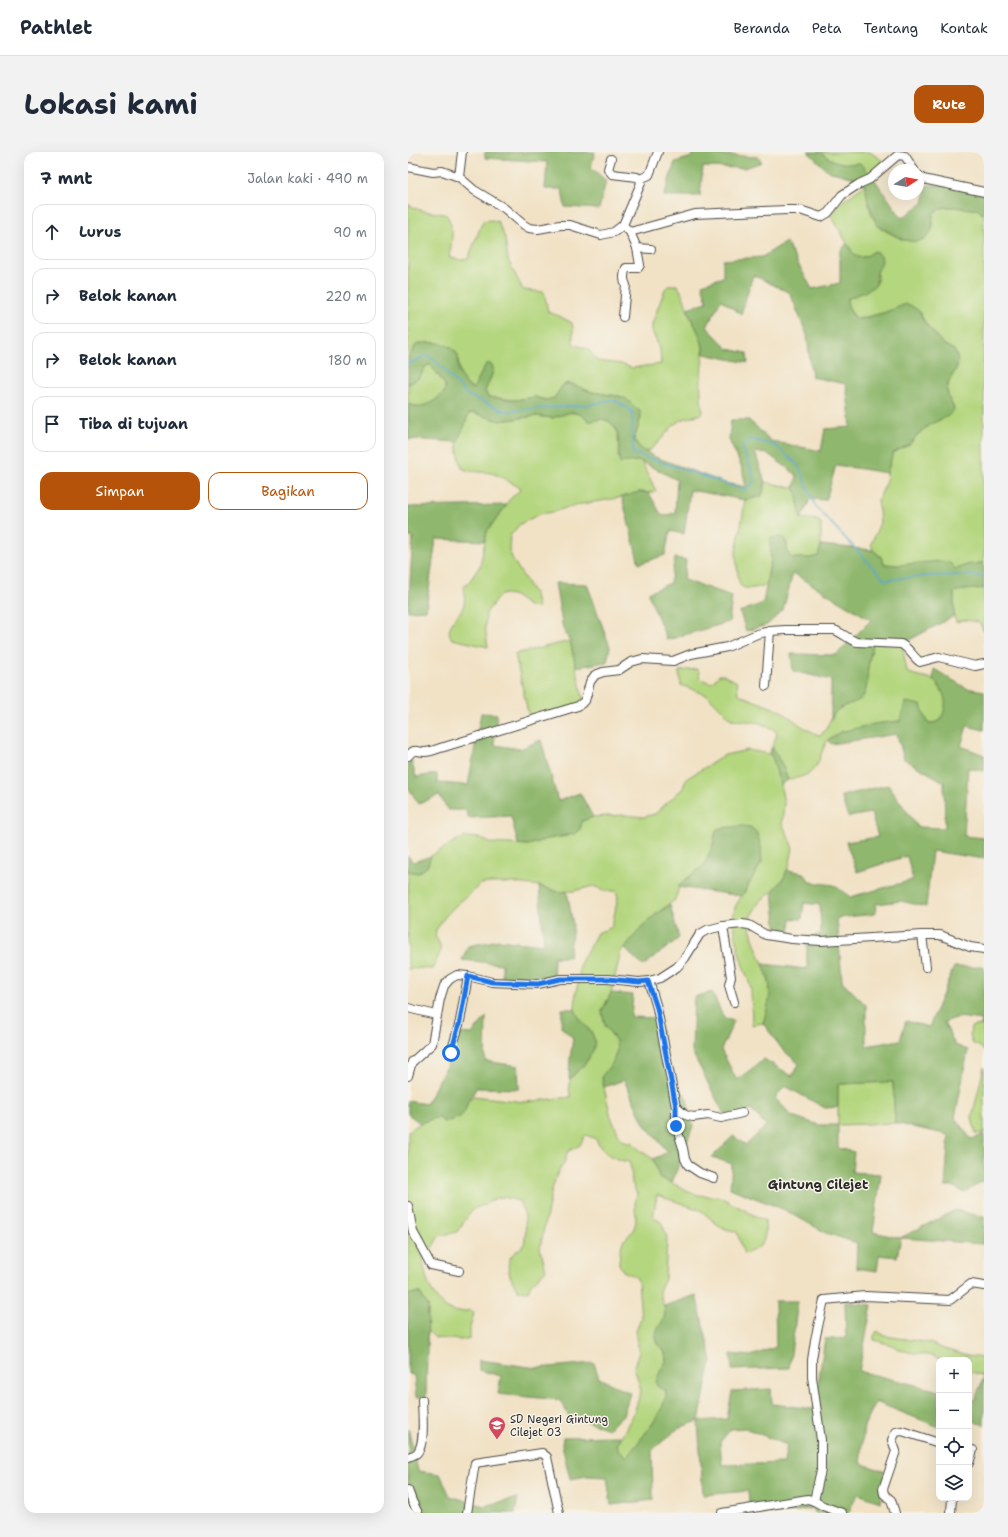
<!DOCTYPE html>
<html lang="id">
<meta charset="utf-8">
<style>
:root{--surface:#fff;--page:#f2f2f3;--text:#1f2937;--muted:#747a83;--line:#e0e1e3;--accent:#b45309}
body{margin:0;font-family:"Shantell Sans",sans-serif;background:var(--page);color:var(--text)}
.controls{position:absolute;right:12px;bottom:12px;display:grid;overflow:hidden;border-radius:8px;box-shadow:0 4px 16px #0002}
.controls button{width:36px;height:36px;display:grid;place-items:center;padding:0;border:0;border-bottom:1px solid var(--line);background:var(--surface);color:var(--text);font:20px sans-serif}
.compass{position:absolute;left:480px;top:12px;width:36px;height:36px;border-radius:50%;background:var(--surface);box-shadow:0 4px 16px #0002;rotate:79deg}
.stop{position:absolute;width:12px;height:12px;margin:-9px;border:3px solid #1a73e8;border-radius:50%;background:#fff}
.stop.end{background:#1a73e8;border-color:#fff;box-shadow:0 1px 4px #0008}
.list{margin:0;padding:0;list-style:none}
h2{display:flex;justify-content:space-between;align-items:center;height:52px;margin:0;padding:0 16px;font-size:17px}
h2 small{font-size:13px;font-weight:400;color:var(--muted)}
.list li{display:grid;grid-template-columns:26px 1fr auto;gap:12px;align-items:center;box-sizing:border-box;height:56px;margin:0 8px 8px;padding:0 8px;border:1px solid var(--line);border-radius:12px}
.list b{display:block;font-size:15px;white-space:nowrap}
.list em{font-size:13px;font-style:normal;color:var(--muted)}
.actions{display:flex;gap:8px;padding:12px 16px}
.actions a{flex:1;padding:9px 0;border:1px solid var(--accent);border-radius:12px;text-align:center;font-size:14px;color:var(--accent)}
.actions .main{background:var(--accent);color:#fff}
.icon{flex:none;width:22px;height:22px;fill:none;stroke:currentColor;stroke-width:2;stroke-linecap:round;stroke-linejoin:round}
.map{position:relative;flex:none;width:576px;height:1361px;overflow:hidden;border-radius:12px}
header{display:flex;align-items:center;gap:24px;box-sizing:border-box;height:56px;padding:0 20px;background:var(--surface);border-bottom:1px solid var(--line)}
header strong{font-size:19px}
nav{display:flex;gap:22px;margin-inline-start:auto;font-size:14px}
.intro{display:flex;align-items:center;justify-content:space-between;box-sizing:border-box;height:96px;padding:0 24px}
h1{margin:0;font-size:28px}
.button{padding:10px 18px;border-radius:12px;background:var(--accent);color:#fff;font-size:14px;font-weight:700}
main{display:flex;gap:24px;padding:0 24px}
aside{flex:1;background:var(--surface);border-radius:12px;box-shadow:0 4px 16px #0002}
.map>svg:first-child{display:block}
.green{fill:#b4d67e;stroke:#708054}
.forest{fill:#8fb76d;stroke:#5d714c;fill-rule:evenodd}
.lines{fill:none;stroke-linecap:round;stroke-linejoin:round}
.stream{stroke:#57a7d1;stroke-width:1.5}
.minor-casing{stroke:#494642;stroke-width:10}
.minor{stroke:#fff;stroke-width:8}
.route{stroke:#1a73e8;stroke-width:5}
.labels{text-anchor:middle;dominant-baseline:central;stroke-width:3;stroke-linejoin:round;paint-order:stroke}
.poi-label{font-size:11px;fill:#2b2b2b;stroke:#f7f3e8;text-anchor:start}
.quarter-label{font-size:13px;font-weight:bold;fill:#2b2b2b;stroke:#f7f3e8}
</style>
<header>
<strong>Pathlet</strong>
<nav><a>Beranda</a><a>Peta</a><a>Tentang</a><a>Kontak</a></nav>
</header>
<div class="intro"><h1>Lokasi kami</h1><a class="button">Rute</a></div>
<main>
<aside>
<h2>7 mnt<small>Jalan kaki · 490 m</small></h2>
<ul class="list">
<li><svg class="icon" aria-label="ahead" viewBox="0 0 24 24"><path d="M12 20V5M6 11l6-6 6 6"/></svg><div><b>Lurus</b></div><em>90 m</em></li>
<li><svg class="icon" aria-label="right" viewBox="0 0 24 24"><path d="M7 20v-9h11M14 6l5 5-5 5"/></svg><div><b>Belok kanan</b></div><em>220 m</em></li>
<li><svg class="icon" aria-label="right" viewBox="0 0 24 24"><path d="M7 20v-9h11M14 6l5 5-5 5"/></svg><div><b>Belok kanan</b></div><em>180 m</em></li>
<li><svg class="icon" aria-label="arrive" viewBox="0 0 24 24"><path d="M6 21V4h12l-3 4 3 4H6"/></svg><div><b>Tiba di tujuan</b></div></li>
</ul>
<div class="actions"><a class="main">Simpan</a><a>Bagikan</a></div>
</aside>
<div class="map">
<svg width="576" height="1361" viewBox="0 0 576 1361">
<rect width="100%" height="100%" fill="#f7f3e8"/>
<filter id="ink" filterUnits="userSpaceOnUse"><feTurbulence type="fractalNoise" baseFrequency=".025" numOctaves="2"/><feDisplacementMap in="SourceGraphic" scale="8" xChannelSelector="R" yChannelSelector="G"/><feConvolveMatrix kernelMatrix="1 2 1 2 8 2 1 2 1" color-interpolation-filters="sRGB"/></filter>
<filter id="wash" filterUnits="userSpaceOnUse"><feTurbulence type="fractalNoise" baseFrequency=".012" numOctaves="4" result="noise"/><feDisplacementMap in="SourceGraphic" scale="16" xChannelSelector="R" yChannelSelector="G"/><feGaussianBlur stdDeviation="0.9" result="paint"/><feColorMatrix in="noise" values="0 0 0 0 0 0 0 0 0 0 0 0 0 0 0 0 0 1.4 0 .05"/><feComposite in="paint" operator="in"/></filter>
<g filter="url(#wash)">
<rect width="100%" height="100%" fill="#f1e2c6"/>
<!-- green -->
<g class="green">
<path d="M413,0H462L478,11L464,24L452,11C438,13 423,11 413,0Z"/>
<path d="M457,33C460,47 461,66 473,76C478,80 489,84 495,88L524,78L525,62C537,49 553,58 569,57L576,63V411L562,412L548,417L540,410L489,413L476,412L473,405L465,398L463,392L472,371L470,348L477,333L481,312L485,301L502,292L510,282L521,273L540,264L546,256C535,236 539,233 550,214L546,198C530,191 519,175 511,159L475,161L449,167L440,156L438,147L456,140L469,131V120L474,109L461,103L450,106L446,104L423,63L435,49Z"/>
<path d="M0,52C11,61 26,59 39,63C47,79 44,88 41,105L52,108L60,107L75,69L84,68L90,70L97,86L100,108L115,138L136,140L140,160L151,164L164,171L165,177V192L180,197L189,209L213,212L224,216L253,212L252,197L244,179V172L257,137L261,133H269C276,142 278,154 282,165C286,173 292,180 294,190C297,202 293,214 293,227C292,238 293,249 295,261C286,265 277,265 268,271C258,280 250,294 238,300L233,297L226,288L233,265L216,245L183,240L159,231L155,233L147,245L144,247L138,248L127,245L107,248L80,245L77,239L85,220L65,237C52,230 51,219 50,205C35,190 29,188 8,193L0,207Z"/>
<path d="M20,213H23C26,218 36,231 37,234C38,239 35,241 32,244C22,253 12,257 0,252V233L12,225L17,215Z"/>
<path d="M159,260L172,262L181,269C186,269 193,266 197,268C212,272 211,293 210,305L234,310L248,339L241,341L231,340L216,345L168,353L145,360L132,362L112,372L102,384L101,398L105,408L127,443L130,456L122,455L105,443L96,442L91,444L78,461L77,476L80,495L44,487C35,475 51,465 55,455C58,450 56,441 55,435L61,430L72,414L79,379L102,347L113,337L112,335C104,332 97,327 89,323C79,318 63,322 54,316C52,307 47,295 51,285C54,276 57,276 59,265L62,261H66L92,269L127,264L144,266Z"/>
<path d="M357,330L386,336L388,339L393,366L409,368L413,371V391L411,404L402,406H383L380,401L379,390L362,389L363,407L358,433C351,435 339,439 333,434C330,431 328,405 328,400C331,383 335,365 337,348L354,344Z"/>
<path d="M569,436H576V480L571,470L557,468L548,470L546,464V441L548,439Z"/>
<path d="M162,489L175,546L171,553L121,565L107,502Z"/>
<path d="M465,490L494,492L499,520C507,524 515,524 523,527C530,529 538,543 538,550C538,557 535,563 532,569L525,571H521L517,565L513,553L492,569L466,572L420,588C413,597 412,611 406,617C400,624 389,626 380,628L375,615L364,595L369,582L367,578L352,571L323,567L299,543L273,533L271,521V519L289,517L291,520L292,527L304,531L311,523H316L329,530L330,541L334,544L373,559L395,575L410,583L414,582L418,577L426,561L431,555L449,549L458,537L460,514Z"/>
<path d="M340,598L361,602L364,604L370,621L376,651L374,671L385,696L382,711L376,726L365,739L352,749L341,767C343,794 361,815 363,841C364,851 358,862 355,871L344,873L343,836L331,802L325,767L327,755L354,710L308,678L305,693L296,713L272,732L267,748L252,759L239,770L213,799L203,841L194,859L197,873L208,889L209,898L205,910L195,924L194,927L203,965L213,988L225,991L233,999L245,1007L251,1025L289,1043L312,1045L357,1069C358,1090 356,1095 336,1102L329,1080L314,1076L292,1058L249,1043L245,1065L254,1071L259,1086L257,1127L251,1139L258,1161L256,1168L249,1178V1190L257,1201L258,1210L253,1218L249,1234L258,1239C260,1258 230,1290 219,1305L211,1299L209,1293L226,1261L233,1239L226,1214L231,1201L228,1179L233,1166L230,1129L228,1125L215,1119L211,1112L212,1099L215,1089L225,1079L228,1070L227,1051L229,1042L224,1031L223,1016L221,1010C205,1007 194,1002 188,987L178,983L176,985L172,993L159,1000L157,1009L149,1022L144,1037L132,1096L138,1118L123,1132L120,1139H111C103,1129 95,1113 105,1102C108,1098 114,1097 116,1092C118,1087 118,1066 116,1061C115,1057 112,1053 111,1049L95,1045L88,1046L76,1053L67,1056L63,1059L49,1080L31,1084L24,1096L15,1102C15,1124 24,1151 46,1159C51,1161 57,1159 62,1158L66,1161L62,1176V1186L53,1188L27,1186L19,1178L20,1154L12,1141L10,1140L0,1143V980C9,973 19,965 31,965L35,970L56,960L60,949L65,944L117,950L163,945C155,923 172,921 181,906C184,900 184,888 184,881L172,867L167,859L168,839L171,829L172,812L189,781L202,776L204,774L210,745L208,739H198L185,734L166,739L151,740L131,734L108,731H81L73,732L46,755L36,766L28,778L27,784C37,798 31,803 24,817L8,816L0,817V719L10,721L19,715L23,704L49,688L58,685L72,686L82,691L120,693L139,687L159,684L172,677L174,669L185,665L217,663L235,665L247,662L275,636L278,627L317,603Z"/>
<path d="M573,873L576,874V899L571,894L565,892L562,883L563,875Z"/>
<path d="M576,915V981L568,982L564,965Z"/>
<path d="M485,930L487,971L430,973V932Z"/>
<path d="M469,1179L477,1184L522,1191L530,1195L559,1204L576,1206V1224L561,1219V1208H533L524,1204L505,1201L492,1198L484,1193L466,1188V1184Z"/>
</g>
<!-- forest -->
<g class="forest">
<path d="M77,0H187L183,15L198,29L191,57L157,55L154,37H137L139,10L77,6Z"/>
<path d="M284,0H302V2L350,5L354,10L337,16L295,15L292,44H256L267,10L284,5Z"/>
<path d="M400,0H413C423,11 438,13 452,11L464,24L494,66L515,51L519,33H553L576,42V63L569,57C553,58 537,49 525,62L524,78L518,86L509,90L495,88L469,73L460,50L457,33L443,25L420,19Z"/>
<path d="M378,90L404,137L432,131V100L439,91C447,105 450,111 466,99L473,104L474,109L469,120L468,133L456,140L439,147C440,155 442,162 449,167H453L475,161L498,152L502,153L511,159L516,170L536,193L546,198C557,215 540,222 539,237C538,245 545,251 546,258L540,264L521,273L510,282L502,292L485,301L479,321L428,313L418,348L402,347L393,367L388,339L386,336L389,323L360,302L347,300L357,330L354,344L337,348L282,338L276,382L262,379L257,403L231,412L214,345L231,340L241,341L254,364L267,361L269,328L234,310L229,309L212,311C209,298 215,272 197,268C193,266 186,269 181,269L172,262L164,260L144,266L127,264L92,269L66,261H62L59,265C57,276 52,280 50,290L0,287V252C12,257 22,253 31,245C35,241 38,239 37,234C37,231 26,218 23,213H20L17,215L12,225L0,233V207L8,193C20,188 43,190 49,202C51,205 50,208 50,211C51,223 55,232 65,237L78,212H82L85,214V220L77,239L80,245L107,248L127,245L138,248L143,247L147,245L155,233L164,232L183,240L216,245L232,259L233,265L226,288L233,297L247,305L317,331L338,335L334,316L321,288L323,268H341L363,289L413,299L417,277L443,275L438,232L404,225L399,183L382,141L345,123L333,162L313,148L299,175L320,197L339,201L340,211L296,202C294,183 286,174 279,156L299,150L294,132L315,125V108L354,105Z"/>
<path d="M99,353L79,379L77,389L28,387L18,458L0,459L5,385H0V355Z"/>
<path d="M372,385L377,386L380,401L383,406H402L410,404L413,393L465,398L473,405L476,412L489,413L533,409L541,410L548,417L562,412L576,411V436L548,439L546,441V464L494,492L465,490C464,498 461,507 460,515C459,524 460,535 456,543C448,555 432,549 423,567V528L385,519L383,502L428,503L463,468L385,421L375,458L359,473L338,479L332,460L355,451L363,407L362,389L363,386Z"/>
<path d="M267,406L278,408L276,428L324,444L321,470L259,488L240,441L262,431Z"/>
<path d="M147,431L179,432L202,495L199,510L168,515L162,489L155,477Z"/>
<path d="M526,517L558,536L576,539V578L559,574L553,594L576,603V619L560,616L556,684L576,686V707L524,699L518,755L493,749L468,752L467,762L429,766L434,829L458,853V894L492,888L498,869L521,875L546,815H576V874L573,873L574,868L551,865L536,870L547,893L560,898L547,966L563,987L576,983V1028L556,1041L545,1034H537L541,983L487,971L485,930L430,932V955L417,956L377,934L367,946L384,964L411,973H430V996L446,1000L444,1020L473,1022L465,1080L492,1086L548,1058L576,1065V1092L493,1086L489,1105L471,1103L469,1119L448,1116L449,1091L418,1081L377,1058L322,1036L324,1012L304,1005L325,984L338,993L358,974L343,957L330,968L315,960L284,900L286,845L304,840L316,866L326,869L313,898L329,928L356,907L384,924L391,912L374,897L355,871C362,847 366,836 355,812L399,817V785L413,782L412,753L396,751L394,767H383L381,784L369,783L365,739L376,726L379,718L396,721L402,730L426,733L442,745L505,728L499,704L449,720L438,690L470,685L463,661L440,665L433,644L480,633L510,675L537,676L536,630L496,607L489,582L423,592L420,588L432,580L466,572L492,569L498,550L513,553L517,565L521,571H525L532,569C541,551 538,542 525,527Z"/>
<path d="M73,561L89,562L86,593L112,597L133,588L150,649L172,641L185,665L174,669L172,677L166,682L139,687L120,693L110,692L103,664L60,666L58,658H40L31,643L11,652L0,635V610L3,608L8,625L29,622V631L60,633Z"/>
<path d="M364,595L375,615L380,628L372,633L364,604L361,602Z"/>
<path d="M334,674L343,675L349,681L353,695L354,710L334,744L270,735L272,732L296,713L305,693L308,678L312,676Z"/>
<path d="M0,704L5,710L23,704L19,715L10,721L0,719Z"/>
<path d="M131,734L151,740L159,739L165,773L161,805H146L145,830L94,827V812L54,808L60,794L91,788L136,793Z"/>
<path d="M262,753L271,786L235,814L216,796C230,780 243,763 262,753Z"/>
<path d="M203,841L225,843L223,865L250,866L264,930L278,944L285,974L264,1031L251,1025L245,1007L260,1000L236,972L216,928L196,935L194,924L205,910L209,898L208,889L197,873L194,859Z"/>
<path d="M154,857H167C169,865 176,871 181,878C198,895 172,916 161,928L162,907L165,886L153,875Z"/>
<path d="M78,865L77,909L110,914L111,937L68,936C65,944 63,943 60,949C58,952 58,956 57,959C52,968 44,968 35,970L31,965L12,971L0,962V949L18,952L43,906L49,881L64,882Z"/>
<path d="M10,1140L12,1141L20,1154L18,1245H8L6,1223L0,1222V1143Z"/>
<path d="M288,1143L304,1209L301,1218L291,1269L319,1267L324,1239L363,1237L364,1252L406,1257L417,1187L438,1186L437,1150L464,1153L451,1219L531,1239V1275L468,1250L456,1274L452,1311L478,1320L472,1350L450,1342L440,1361H407L405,1356L377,1361H342L340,1339L295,1343L290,1269L271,1276L244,1298L245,1348L203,1353L199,1325L179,1324L162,1327L154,1293L155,1285L214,1284L209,1293L211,1299L219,1305C230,1289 260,1258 258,1239L249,1234L248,1230L253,1217L258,1210C258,1207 258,1203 257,1201C254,1195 248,1191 248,1184C248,1172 260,1171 256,1154ZM337,1276L379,1293L376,1311L314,1313L312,1290L323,1277Z"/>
<path d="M367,1149H390L381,1216L324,1218L323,1202L343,1204L368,1195Z"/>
<path d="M71,1208L129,1216L186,1211L191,1226L222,1241L215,1263L200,1277L160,1263L152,1248L90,1242L93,1224L71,1218Z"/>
<path d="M576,1224V1273L561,1268V1247L567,1248Z"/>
<path d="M0,1276L10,1319L32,1322L42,1344L76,1354L110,1346L107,1361H0Z"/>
</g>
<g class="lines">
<!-- stream -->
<path class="stream" d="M0,212L19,203L30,211L59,243L97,259L179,253L206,248L224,259L225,301L337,338L347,329L334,294L343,287L368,294L390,313L408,355L477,428C510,424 542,422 576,424"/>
</g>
</g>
<g filter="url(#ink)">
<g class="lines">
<!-- minor casing -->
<g class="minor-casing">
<g id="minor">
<path d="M203,7L200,17L204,22L229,25L232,27L233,31L215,73"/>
<path d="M0,15L25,20L34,19L51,25L66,38L96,56L116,73L121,76L130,77L152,73H162L193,83L206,80L215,73L222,80L287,62L379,58H392L413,65L420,61L434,43L451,32L462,27L490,3L497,4L506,18"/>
<path d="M510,23L515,27L576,40"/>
<path d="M51,25L54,0"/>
<path d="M232,27L241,23L250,0"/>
<path d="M229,96L243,97"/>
<path d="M215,165L218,133C215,128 216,121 218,116H230L232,113L229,96L222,80"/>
<path d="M358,534L362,479"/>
<path d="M0,604C8,595 7,600 17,600C23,600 31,596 36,595L170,554L177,549L182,530L187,523L195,520L211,518L223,510L234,507L265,509L283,502L319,495L349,482L362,479L377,478H426C435,481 441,488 449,490L493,492C501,496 505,505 512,510L531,505L567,514L576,512"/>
<path d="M315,774L323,825L321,833L326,850"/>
<path d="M514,783L518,815"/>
<path d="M241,829L249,856L268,955V974L275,996L277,1007L280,1013L292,1021L306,1026"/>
<path d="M0,856L28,863"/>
<path d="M43,901L52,869L60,824"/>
<path d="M0,924L4,910L24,892L32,847L36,834L42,827L49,823L60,824L84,830L130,832L152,827H200L231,830L241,829L252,826L269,815L277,806L292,782L299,778L315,774L334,772L341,773L358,783L384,787L413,789L514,783H532L562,795L576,797"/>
<path d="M268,955L277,963L285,965L300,963L313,966L334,961"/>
<path d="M0,1054L5,1080L23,1113L51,1119"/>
<path d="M0,1305C3,1304 7,1303 9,1301C18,1291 14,1261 14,1248"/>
<path d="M561,1311L565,1298"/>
<path d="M0,1338L4,1349L10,1361"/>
<path d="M406,1349L413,1318V1288L404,1225V1208L407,1188L416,1148L457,1144L542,1148L563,1132L576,1134"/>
<path d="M59,1361L67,1311L134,1301L139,1305L151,1361"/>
<path d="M314,1361L400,1347L406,1349L415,1354L434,1361"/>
<path d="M487,1361L483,1348L476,1342L475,1337L488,1299L484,1288L488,1280L494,1279L531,1291"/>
<path d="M543,1361L544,1346"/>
</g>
</g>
<!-- minor -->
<use href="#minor" class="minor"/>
</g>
</g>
<g class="lines" filter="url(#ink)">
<!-- route -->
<path class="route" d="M43,901L52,869L60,824L84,830L130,832L152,827H200L231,830L240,829L249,856L268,955V974"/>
</g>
<!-- icons -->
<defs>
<g id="school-pin" transform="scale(0.9)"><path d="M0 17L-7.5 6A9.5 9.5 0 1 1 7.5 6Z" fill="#d1495b" stroke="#f7f3e8"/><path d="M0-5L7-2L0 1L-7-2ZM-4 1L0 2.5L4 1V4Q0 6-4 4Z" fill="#fff"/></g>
</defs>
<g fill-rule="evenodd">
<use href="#school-pin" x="89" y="1273"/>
</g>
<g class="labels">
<!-- poi labels -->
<g class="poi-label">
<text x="102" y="1267">SD Negeri Gintung<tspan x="102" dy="13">Cilejet 03</tspan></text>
</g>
<!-- quarter labels -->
<g class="quarter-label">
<text x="410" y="1032">Gintung Cilejet</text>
</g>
</g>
</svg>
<div class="controls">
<button>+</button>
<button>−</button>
<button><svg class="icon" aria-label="locate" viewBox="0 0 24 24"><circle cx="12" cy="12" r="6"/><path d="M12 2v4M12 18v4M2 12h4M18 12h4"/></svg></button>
<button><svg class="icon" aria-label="layers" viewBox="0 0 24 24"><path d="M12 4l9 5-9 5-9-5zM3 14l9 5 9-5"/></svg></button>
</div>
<svg class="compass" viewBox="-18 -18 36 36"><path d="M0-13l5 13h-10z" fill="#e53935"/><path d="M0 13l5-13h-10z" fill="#747a83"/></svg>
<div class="stop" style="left:43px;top:901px"></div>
<div class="stop end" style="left:268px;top:974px"></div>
</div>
</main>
